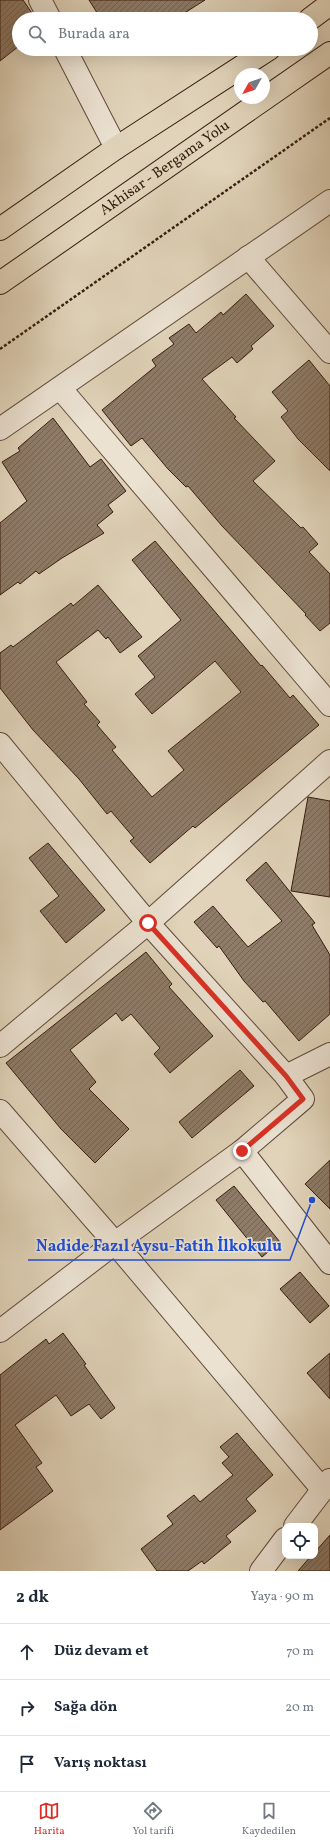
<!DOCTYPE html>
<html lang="tr">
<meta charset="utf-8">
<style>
:root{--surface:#fff;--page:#f6f6f7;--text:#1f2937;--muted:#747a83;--line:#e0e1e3;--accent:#d93025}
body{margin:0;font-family:Vollkorn,serif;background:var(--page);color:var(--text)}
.controls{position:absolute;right:12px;bottom:12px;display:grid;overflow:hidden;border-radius:8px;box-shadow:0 4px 16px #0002}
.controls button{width:36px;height:36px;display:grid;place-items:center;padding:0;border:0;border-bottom:1px solid var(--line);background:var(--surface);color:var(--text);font:20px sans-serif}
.compass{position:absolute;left:234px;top:68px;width:36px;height:36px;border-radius:50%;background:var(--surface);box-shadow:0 4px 16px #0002;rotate:230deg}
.stop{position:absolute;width:12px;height:12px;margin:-9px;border:3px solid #d93025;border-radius:50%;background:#fff}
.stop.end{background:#d93025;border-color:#fff;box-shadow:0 1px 4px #0008}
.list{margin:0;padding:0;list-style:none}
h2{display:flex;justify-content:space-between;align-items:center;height:52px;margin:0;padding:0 16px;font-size:17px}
h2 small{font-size:13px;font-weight:400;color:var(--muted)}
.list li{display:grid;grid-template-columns:26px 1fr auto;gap:12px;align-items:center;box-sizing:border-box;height:56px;padding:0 16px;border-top:1px solid var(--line)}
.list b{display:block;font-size:15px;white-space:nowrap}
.list em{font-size:13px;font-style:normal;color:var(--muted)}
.icon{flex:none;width:22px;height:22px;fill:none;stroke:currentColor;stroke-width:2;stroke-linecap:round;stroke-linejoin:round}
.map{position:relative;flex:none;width:330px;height:1571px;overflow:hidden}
.search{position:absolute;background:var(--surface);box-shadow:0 4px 16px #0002;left:12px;right:12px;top:12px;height:44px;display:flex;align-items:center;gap:10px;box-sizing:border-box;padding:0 14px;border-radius:22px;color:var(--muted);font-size:15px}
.sheet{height:220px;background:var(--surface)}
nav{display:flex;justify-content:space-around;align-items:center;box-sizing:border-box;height:56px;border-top:1px solid var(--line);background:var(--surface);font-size:11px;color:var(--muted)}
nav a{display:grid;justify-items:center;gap:2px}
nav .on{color:var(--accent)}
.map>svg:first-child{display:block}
.building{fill:url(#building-hatch);stroke:#361c11}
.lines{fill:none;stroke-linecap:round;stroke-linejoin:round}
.minor-casing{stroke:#604a3b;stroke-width:24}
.major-casing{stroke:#361c11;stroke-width:24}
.path{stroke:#361c11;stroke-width:2.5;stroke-dasharray:3 2;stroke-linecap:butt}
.minor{stroke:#ebe2d2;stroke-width:22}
.major{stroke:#e0d3b9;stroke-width:22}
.route{stroke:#d93025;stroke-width:5}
.labels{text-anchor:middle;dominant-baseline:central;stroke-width:3;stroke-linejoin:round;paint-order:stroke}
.street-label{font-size:15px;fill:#361c11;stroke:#ebe2d2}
.leader{fill:none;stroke:#1d4ed8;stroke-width:1.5}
.callout-dot{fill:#1d4ed8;stroke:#ebe2d2;stroke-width:1.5}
.callout-label{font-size:16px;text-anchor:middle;font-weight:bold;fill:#1d4ed8;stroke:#ebe2d2;stroke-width:3;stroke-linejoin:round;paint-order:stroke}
</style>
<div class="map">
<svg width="330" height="1571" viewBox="0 0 330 1571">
<defs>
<pattern id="building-hatch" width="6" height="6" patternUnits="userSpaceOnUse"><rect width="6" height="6" fill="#8e7b68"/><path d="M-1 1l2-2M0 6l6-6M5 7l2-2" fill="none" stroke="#756454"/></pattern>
</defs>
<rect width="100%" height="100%" fill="#e0d3b9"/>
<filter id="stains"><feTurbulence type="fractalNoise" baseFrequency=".005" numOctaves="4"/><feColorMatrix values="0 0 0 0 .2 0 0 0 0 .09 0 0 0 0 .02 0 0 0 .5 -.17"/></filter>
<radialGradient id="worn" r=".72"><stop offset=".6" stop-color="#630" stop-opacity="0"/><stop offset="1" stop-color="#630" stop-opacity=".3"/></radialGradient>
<!-- building -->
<g class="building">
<path d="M0,0H23L36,19H19V46L0,61Z"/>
<path d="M89,0H205L175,19H101Z"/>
<path d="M246,294L274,326L251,346L253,349L237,363L232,357L202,379L236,417L234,418L275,461L253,481L301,528L303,527L318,544L309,552L330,574V623L320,631L305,615L306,614L222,526L188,486L186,487L168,469L142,438L131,446L102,410L156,366L152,360L174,344L169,338L189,324L196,333L221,312L223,315Z"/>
<path d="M309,360L330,386V471L298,439L281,417L288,411L272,392Z"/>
<path d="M53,418L90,467L101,459L126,491L108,505L113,512L97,525L104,533L62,558L39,574L36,571L20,584L18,582L0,595V523L27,501L2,462L20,451L18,448Z"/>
<path d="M155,541L261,666L262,665L290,698L293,695L319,725L195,828L193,826L150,863L130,841L134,838L111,811L107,814L79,779L33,730L0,688V653L11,645L13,647L71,603L73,606L98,585L142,637L120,653L108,637L106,639L98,630L56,662L87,702L84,704L100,722L97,725L116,747L112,750L152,797L184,770L168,751L241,692L215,661L152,714L135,694L155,677L138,656L181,620L132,560Z"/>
<path d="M308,797L330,801V897L291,891Z"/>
<path d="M48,843L105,910L66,943L40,911L59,896L29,858Z"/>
<path d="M266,862L315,923L312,925L330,955V1014L299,1041L265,1001L263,1002L244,981L219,946L217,948L194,922L213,906L248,947L282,921L246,880Z"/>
<path d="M146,952L172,984L169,987L213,1036L170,1073L154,1054L160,1048L131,1014L122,1021L116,1013L70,1050L96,1082L89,1089L129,1129L95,1163L61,1129L6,1063Z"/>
<path d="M240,1070L254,1086L192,1138L179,1122Z"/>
<path d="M330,1160V1209L305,1184Z"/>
<path d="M234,1186L280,1242L262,1257L216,1200Z"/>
<path d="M300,1272L329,1306L310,1323L280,1289Z"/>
<path d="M63,1333L86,1364L84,1365L115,1408L101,1419L89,1404L71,1416L56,1395L15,1425L42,1463L36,1467L53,1491L0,1530V1375L46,1339L49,1344Z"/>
<path d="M330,1353V1399L307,1373Z"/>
<path d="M237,1433L273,1475L246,1499L256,1511L226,1536L231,1542L204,1564L202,1561L188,1571H157L141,1549L173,1524L167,1516L194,1495L200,1502L233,1475L222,1463L229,1457L220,1447Z"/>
<path d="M330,1535V1571H298L311,1556H315V1552Z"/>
</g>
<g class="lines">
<!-- minor casing -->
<g class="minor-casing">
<g id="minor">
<path d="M40,0L50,19"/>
<path d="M65,49L116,148"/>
<path d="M248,257L330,352"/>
<path d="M60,388L330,705"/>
<path d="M0,429L330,201"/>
<path d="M0,744L148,923L286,1076L303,1099L242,1151L115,1243L0,1331"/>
<path d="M0,1046L148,923L330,761"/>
<path d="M286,1076L330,1054"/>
<path d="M0,1111L115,1243L323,1490"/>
<path d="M242,1151L330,1263"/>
<path d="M295,1526L330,1480"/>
<path d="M261,1571L285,1539"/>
</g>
</g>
<!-- major casing -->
<g class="major-casing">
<g id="major">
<path d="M310,19L330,4"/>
<path d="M0,229L116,148L269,49"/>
<path id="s1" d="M0,283L330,53"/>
</g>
</g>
<!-- path -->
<path class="path" d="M0,349L330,118"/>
<!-- minor -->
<use href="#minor" class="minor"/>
<!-- major -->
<use href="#major" class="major"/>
</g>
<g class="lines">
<!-- route -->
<path class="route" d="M148,923L286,1076L303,1099L242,1151"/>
</g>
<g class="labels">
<!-- street labels -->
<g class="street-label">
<text stroke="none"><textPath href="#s1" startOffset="201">Akhisar - Bergama Yolu</textPath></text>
</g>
</g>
<!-- callouts -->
<path class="leader" d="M312 1200L290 1260H28"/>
<circle class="callout-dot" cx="312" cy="1200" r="4"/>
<g class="callout-label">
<text x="159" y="1251">Nadide Fazıl Aysu-Fatih İlkokulu</text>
</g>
<rect width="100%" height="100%" filter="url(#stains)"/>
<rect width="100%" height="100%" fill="url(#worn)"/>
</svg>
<div class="controls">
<button><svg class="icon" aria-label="locate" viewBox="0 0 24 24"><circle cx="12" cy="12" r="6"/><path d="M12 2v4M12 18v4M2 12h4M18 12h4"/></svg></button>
</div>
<svg class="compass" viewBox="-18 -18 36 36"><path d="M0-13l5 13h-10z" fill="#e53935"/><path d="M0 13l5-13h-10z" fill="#747a83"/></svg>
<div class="stop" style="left:148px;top:923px"></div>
<div class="stop end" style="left:242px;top:1151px"></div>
<div class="search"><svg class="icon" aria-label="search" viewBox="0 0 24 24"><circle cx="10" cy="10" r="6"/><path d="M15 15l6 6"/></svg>Burada ara</div>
</div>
<section class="sheet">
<h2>2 dk<small>Yaya · 90 m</small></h2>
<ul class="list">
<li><svg class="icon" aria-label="ahead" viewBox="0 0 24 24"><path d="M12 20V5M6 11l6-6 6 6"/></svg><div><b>Düz devam et</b></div><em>70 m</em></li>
<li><svg class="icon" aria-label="right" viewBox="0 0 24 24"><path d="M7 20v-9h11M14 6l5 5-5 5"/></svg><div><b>Sağa dön</b></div><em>20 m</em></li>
<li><svg class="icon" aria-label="arrive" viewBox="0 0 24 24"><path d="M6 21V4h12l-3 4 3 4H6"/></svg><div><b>Varış noktası</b></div></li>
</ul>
</section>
<nav>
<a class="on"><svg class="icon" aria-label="map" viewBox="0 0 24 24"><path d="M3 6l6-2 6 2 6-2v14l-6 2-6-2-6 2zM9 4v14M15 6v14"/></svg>Harita</a>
<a><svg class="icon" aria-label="directions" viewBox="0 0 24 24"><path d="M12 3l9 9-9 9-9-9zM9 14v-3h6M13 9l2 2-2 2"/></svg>Yol tarifi</a>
<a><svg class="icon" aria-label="saved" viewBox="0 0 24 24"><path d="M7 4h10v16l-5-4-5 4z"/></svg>Kaydedilen</a>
</nav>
